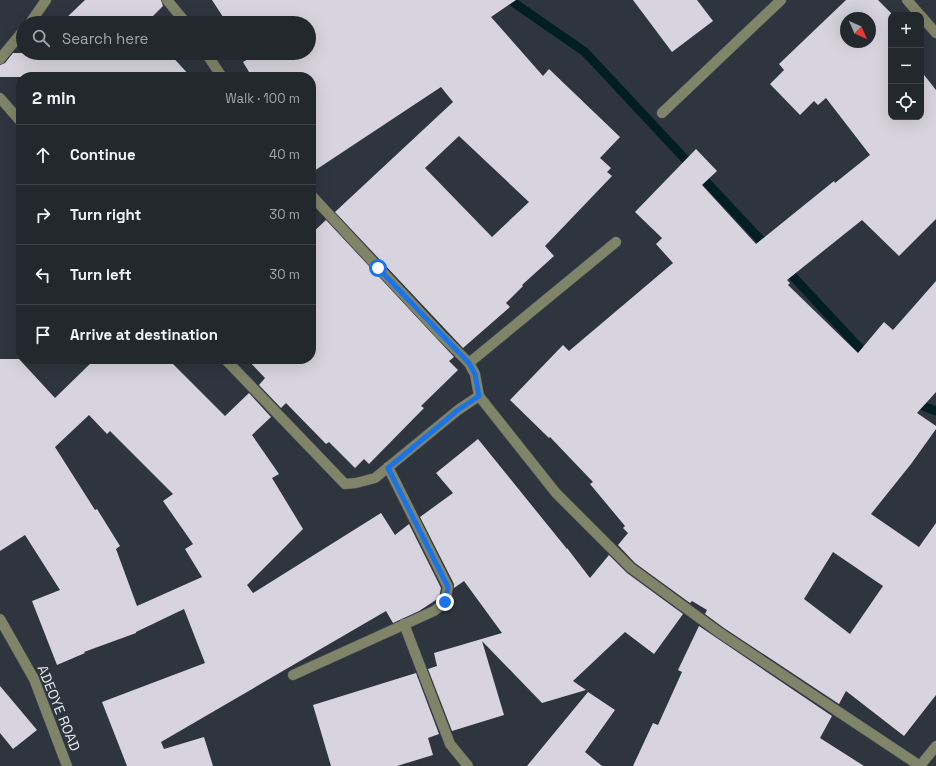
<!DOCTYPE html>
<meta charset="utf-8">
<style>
:root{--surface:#23282e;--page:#2b3036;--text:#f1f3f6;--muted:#a3a6aa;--line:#40444a}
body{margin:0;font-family:"Space Grotesk",sans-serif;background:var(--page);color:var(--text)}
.controls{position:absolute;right:12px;top:12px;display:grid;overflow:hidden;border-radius:8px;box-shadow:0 4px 16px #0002}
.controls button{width:36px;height:36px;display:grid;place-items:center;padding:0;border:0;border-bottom:1px solid var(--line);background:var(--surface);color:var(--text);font:20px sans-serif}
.compass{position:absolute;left:840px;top:12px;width:36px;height:36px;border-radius:50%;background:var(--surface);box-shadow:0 4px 16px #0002;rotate:135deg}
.stop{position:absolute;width:12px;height:12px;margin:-9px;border:3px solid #1a73e8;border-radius:50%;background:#fff}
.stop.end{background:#1a73e8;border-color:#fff;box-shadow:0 1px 4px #0008}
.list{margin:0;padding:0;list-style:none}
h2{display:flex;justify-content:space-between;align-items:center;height:52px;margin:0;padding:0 16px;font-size:17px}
h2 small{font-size:13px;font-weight:400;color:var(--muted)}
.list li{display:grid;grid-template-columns:26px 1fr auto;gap:12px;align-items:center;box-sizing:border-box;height:60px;padding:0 16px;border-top:1px solid var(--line)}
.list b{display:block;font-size:15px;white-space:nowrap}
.list em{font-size:13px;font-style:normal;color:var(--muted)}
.icon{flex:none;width:22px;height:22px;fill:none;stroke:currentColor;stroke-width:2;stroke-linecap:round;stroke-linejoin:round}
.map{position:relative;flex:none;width:936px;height:766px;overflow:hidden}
.search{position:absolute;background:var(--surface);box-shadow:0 4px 16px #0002;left:16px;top:16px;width:300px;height:44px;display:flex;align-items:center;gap:10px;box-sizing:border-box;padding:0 14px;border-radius:22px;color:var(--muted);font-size:15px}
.panel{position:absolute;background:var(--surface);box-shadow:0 4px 16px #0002;left:16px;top:72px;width:300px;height:292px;border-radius:16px}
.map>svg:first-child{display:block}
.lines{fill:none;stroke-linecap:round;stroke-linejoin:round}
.stream{stroke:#011f23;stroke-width:9}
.building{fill:#d7d4e0;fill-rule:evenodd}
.minor-casing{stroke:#4c525a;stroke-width:11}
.minor{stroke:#808468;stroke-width:10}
.route{stroke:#1a73e8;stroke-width:5}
.labels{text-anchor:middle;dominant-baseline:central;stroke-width:4;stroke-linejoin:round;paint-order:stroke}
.street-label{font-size:14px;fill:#e6eaf0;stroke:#2f353e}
</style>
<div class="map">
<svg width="936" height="766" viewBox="0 0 936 766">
<rect width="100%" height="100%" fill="#2f353e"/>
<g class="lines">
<!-- stream -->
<g class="stream">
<path d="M510,0L585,52L769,249"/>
<path d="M785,268L869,358"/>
<path d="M913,402L936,411"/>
</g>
</g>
<!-- building -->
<g class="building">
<path d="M85,0H161L163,6L146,23H65L63,21Z"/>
<path d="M212,0H516L491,17L543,76L549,69L620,137L600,158L611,168L607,172L612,176L545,246L554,256L522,285L523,286L506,303L510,307L463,348L335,212L453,102L441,87L311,173V77H252L243,62L258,53H309V23H227ZM459,136L529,202L492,237L425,168Z"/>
<path d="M633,0H697L713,21L672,52Z"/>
<path d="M846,0H878L891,13V117H921V71L936,90V219L899,256L862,220L787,280L790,283L788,285L858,353L884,322L893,330L936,281V392L917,413L936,426V429L911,464L871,514L919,547L936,523V695L904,736L846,691L839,704L724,628L705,614L707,610L692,601L690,603L635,563L618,545L628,533L623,528L625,526L590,484L593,482L550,437L549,438L510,400L563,345L569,351L673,263L656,244L662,238L635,212L696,149L717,171L702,185L756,244L834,181L835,183L870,155L826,98L818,105L814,101L800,115L770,84L784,70L779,64ZM846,18H870V42H846ZM833,552L883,586L850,634L804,599Z"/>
<path d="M13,53H169L191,77H0V65L5,63Z"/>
<path d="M326,220L454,357L449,361L458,370L421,406L424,408L369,464L364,459L355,468L329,442L326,444L286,403L281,408L259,385L265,378L247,359H311V234Z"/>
<path d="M0,359H19L55,398L95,359H168L225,416L249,393L271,417L252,435L279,474L272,478L303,529L247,585L253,593L381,513L395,535L409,524L441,588L439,598L419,611L393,623L386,611L161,742L164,749L204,737L213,766H127L102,702L205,663L184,609L136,632V633L84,652L85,653L57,665L32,601L60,590L25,535L0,551ZM89,415L107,434L110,431L173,494L163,501L193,544L185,549L202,577L137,606L116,549L120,546L97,509L95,510L55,447Z"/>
<path d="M478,439L567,549V548L590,578L609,555L627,573L683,614L654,654L625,632L573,681L586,690L542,703L482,641L504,715L452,731L428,669L437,666L434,653L502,633L464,581L454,588V584L420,517L453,493L436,473Z"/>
<path d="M699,626L832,716L820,738L864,766H633L653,723L658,725L682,672L678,670Z"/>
<path d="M416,673L439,734L428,738L433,755L397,766H331L313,705Z"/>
<path d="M0,686L37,730L13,749L0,733Z"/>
<path d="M588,692L615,710L585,752L602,766H527Z"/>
</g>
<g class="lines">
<!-- minor casing -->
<g class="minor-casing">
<g id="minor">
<path d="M167,0L186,23"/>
<path d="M907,0L920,15"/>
<path d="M921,16L936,33"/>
<path d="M30,23L46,0"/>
<path d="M206,53L222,77"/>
<path d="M0,59L23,31"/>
<path d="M0,98L21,122"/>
<path d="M662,113L781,0"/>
<path d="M311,195L441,335L469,363L475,374L479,396L556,493L631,568L720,633L920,766"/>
<path d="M225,359L345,484L356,483L375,478L458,410L479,396"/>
<path d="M469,363L616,242"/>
<path d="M0,619L34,679L67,766"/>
<path d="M404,624L450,744L468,766"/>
<path d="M293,675L434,611L445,602L448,587L388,467"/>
<path d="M920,766L936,746"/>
</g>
</g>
<!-- minor -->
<use href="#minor" class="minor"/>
</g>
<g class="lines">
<!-- route -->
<path class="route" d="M378,268L469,363L475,374L479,396L458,410L388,468L448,587L445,602"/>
</g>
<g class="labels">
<!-- street labels -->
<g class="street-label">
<text transform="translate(59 708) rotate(68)">ADEOYE ROAD</text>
</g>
</g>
</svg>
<div class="controls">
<button>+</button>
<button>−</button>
<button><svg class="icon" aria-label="locate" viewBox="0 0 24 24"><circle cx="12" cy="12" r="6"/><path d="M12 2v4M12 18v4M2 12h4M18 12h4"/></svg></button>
</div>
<svg class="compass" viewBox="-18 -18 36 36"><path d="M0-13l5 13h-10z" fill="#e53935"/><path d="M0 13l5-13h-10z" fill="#a3a6aa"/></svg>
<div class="stop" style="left:378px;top:268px"></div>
<div class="stop end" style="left:445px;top:602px"></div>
<div class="search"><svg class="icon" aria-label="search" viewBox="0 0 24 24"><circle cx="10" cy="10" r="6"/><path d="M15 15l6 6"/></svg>Search here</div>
<section class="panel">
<h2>2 min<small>Walk · 100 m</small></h2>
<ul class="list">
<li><svg class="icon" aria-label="ahead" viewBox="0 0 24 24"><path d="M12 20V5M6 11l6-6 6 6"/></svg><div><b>Continue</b></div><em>40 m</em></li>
<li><svg class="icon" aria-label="right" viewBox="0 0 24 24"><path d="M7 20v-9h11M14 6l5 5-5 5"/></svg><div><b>Turn right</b></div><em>30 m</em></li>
<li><svg class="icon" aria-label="left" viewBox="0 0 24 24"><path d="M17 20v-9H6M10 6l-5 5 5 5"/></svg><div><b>Turn left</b></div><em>30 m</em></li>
<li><svg class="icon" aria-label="arrive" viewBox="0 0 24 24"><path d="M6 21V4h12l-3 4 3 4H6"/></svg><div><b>Arrive at destination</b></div></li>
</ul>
</section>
</div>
